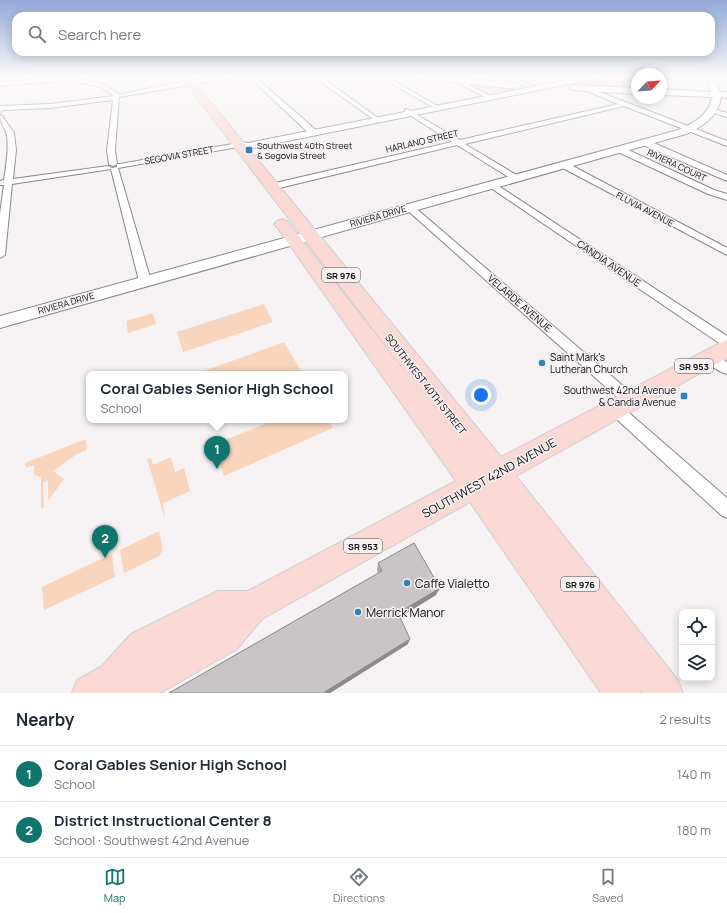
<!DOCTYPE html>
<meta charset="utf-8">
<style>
:root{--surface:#fff;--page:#f6f6f7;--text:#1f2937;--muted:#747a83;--line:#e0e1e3;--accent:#0f766e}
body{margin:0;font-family:Manrope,sans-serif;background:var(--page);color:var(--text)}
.controls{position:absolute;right:12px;bottom:12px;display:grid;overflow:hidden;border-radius:8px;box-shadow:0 2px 10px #0003}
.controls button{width:36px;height:36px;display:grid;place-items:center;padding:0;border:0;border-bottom:1px solid var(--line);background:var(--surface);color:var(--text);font:20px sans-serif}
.compass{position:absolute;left:631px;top:68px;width:36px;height:36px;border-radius:50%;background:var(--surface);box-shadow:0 2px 10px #0003;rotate:65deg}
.you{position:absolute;left:481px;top:395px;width:14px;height:14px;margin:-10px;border:3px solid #fff;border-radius:50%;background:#1a73e8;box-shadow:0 0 0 6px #1a73e833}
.badge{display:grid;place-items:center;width:26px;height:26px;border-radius:50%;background:var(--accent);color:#fff;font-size:13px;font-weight:700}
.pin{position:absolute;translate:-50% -33px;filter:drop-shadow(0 1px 2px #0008)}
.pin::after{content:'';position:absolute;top:21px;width:14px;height:12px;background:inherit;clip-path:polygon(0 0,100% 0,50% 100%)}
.popup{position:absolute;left:86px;top:371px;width:262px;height:52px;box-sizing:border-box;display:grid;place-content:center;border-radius:8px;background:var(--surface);filter:drop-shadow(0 1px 3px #0005);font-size:13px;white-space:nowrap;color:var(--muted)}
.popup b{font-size:15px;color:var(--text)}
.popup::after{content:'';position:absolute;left:50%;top:100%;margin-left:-8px;border:8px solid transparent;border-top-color:var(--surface)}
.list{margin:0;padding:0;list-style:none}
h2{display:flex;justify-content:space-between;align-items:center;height:52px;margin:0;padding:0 16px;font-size:17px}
h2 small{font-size:13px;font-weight:400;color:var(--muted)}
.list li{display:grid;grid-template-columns:26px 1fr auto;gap:12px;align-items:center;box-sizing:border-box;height:56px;padding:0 16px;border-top:1px solid var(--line)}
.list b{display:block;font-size:15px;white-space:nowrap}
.list p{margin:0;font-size:13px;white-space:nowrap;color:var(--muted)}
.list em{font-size:13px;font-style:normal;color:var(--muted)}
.icon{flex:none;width:22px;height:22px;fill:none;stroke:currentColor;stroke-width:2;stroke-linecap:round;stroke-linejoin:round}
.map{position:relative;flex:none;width:727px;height:693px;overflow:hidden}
.search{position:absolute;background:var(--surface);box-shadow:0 2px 10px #0003;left:12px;right:12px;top:12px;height:44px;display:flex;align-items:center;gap:10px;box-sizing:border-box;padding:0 14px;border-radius:12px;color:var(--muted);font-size:15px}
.sheet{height:164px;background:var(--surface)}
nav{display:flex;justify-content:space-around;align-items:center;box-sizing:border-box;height:56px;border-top:1px solid var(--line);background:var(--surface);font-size:11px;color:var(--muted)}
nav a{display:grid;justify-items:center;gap:2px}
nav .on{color:var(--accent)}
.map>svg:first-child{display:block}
.green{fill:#f9d5bd}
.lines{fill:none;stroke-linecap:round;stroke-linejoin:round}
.street-casing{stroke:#8a8687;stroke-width:2}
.secondary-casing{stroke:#8a8687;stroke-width:2}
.primary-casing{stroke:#cfcfcf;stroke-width:2}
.street{fill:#fff;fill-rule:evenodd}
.secondary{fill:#fff;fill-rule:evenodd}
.primary{fill:#fad9d4;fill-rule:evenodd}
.wall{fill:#ada9ab}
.shaded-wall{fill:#8d8a8b}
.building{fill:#c9c5c7;stroke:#8d8a8b}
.poi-dot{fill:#3183b4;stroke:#f6f1f2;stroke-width:1.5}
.labels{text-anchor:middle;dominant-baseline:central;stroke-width:3;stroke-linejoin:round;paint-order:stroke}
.far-street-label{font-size:9px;fill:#0f0d0e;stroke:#f6f1f2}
.far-poi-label{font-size:9px;fill:#0f0d0e;stroke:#f6f1f2;text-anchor:start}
.shield{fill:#f6f1f2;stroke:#545152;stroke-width:1}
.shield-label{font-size:9px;font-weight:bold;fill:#0f0d0e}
.street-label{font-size:10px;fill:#0f0d0e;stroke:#f6f1f2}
.poi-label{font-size:10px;fill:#0f0d0e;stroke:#f6f1f2;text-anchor:start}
.near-street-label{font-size:12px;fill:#0f0d0e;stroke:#f6f1f2}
.near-poi-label{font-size:12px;fill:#0f0d0e;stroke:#f6f1f2;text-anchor:start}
</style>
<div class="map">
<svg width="727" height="693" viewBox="0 0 727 693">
<rect width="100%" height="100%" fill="#f6f1f2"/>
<!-- green -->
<g class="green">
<path d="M599,77H622L625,78L622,79L637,86V90L579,85L576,83Z"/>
<path d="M468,84L516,89L488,93Z"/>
<path d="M264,304L273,322L183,352L177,332Z"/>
<path d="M153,313L156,324L128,333L126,321Z"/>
<path d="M284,342L303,374H195H196Z"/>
<path d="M274,420H328L333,428L224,476L213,445Z"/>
<path d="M86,439L87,450L77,454L53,471L64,479L48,501V480L43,482L44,507L41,508V477L34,475V465L26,468L25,463Z"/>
<path d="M171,457L175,472L184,468L190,491L163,503L165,519L147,459L151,458L153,465Z"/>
<path d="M159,531L163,550L159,556L124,573L120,550Z"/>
<path d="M112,554L115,577L44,610L42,587Z"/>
</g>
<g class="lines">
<!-- street casing -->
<g class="street-casing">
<g id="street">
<path d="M66,77H88L80,79L105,85L119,95C153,87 202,76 236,77L119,97L115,150L117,164L113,166L109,164L107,150L113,100L50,108L3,110L0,112V106L50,104L114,96L101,87L73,81L72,80L0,86V82Z"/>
<path d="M249,77H255L317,131V135H311Z"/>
<path d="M314,77H321L381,120L376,121Z"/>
<path d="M380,77H387L441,108L436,109Z"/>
<path d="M447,77H454L494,98L489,99Z"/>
<path d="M515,77H523L549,87L544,88Z"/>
<path d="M584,86L727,141V146L624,106L465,144L518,176L519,178L518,180L515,181L457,145L271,190L267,187L271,184L452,142L405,112V110L407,109L460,140L618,104L582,89L581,88Z"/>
<path d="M713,109L727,113V117L711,112L710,111Z"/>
<path d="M0,115L2,116L14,133L16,150L13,179L108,166L112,168L117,167V164H120L238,143L242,145L238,147L118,168L151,281L149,283H141L139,281L111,169L12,184L5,255L0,258V214L4,185H0V181L4,180C6,165 9,151 7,136C6,128 0,124 0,115Z"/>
<path d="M641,140H647L727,175V181L641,144Z"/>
<path d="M616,147H622L714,190L727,194V200L708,194L616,151Z"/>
<path d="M561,163H567L727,248V255L561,167Z"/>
<path d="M491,181L727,336V347L722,345L488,186L487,184Z"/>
<path d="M409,204L412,205L636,397L638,401L636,405L631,407L626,405L406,209L404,207Z"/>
<path d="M710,352L727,362V374C719,372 707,364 703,357L705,353Z"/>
<path d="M615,403L620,405L727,498V518L721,515L610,413L608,409L610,405Z"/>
</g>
</g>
<!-- secondary casing -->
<g class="secondary-casing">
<g id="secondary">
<path d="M417,77H446L517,83L521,86L517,89L421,79Z"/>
<path d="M582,77H598L594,79L248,149L234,147L233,145L238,142L248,143Z"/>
<path d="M706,77H714L720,92H727V98L721,97C718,117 702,127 686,134L0,328V316L678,130C694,123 709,115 712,97L661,95V89L711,92Z"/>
<path d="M574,85L637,88V94L571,90L570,88L571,86Z"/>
</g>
</g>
<!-- primary casing -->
<g class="primary-casing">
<path id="primary" d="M181,77H190L501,457L720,343L727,340V358L516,476L678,680L683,693H643L639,689L641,693H601L470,502L262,619L237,649L162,692L158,693H72L77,680L102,666L131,634L218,591H248L456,481L277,227L274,224L277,221L282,219L287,221L423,395Z"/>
</g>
<!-- street -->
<use href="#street" class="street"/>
<!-- secondary -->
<use href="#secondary" class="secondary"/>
<!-- primary -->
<use href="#primary" class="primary"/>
</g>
<!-- wall -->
<g class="wall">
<path d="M627,77H637V83L626,80Z"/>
<path d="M378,563L436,595L400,617L408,644L330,693H169L378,573L377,571Z"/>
</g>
<!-- shaded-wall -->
<g class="shaded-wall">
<path d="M661,77H678V78L661,82Z"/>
<path d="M440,588L436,595L397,619L398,613Z"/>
<path d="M410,639L408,644L330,693H323Z"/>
</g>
<!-- building -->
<path class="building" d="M414,543L440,588L398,613L410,639L323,693H169L382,571L378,563Z"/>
<!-- sky -->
<linearGradient id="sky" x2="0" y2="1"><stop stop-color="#93a9d9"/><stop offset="0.44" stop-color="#fbf9f9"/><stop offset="1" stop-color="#fbf9f9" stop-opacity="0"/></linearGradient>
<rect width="727" height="174" fill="url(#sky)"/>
<!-- markers -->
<g class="poi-dot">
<rect x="245" y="146" width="8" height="8" rx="2"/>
<circle cx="542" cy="363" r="4"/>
<rect x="680" y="392" width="8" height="8" rx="2"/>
<circle cx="407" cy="583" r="4"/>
<circle cx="358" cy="612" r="4"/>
</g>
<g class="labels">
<!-- far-street labels -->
<g class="far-street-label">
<text transform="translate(422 141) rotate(-13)">HARLANO STREET</text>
<text transform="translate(179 155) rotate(-10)">SEGOVIA STREET</text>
<text transform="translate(677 165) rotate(25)">RIVIERA COURT</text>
<text transform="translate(645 209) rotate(28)">FLUVIA AVENUE</text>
<text transform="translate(378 216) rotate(-16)">RIVIERA DRIVE</text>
<text transform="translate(66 303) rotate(-16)">RIVIERA DRIVE</text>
</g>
<!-- far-poi labels -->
<g class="far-poi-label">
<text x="257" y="145">Southwest 40th Street<tspan x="257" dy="10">&amp; Segovia Street</tspan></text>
</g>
<!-- shield labels -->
<g class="shield">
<rect x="322" y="268" width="38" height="14" rx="3"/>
<rect x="675" y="359" width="38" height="14" rx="3"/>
<rect x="344" y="539" width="38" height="14" rx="3"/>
<rect x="561" y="577" width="38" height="14" rx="3"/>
</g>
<g class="shield-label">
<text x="341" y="275">SR 976</text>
<text x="694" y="366">SR 953</text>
<text x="363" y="546">SR 953</text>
<text x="580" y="584">SR 976</text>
</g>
<!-- street labels -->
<g class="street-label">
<text transform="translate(609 263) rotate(34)">CANDIA AVENUE</text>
<text transform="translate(520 303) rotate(41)">VELARDE AVENUE</text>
<text transform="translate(426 384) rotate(52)">SOUTHWEST 40TH STREET</text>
</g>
<!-- poi labels -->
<g class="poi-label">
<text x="550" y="357">Saint Mark's<tspan x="550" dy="12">Lutheran Church</tspan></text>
<text x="676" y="390" text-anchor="end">Southwest 42nd Avenue<tspan x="676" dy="12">&amp; Candia Avenue</tspan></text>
</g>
<!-- near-street labels -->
<g class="near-street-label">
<text transform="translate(489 478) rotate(-29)">SOUTHWEST 42ND AVENUE</text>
</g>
<!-- near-poi labels -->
<g class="near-poi-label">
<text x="415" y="583">Caffe Vialetto</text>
<text x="366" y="612">Merrick Manor</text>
</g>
</g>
</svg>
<div class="controls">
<button><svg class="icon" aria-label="locate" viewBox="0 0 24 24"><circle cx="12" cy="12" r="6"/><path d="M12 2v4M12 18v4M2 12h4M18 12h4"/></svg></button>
<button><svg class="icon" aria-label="layers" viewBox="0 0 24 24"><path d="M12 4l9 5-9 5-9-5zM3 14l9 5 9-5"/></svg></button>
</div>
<svg class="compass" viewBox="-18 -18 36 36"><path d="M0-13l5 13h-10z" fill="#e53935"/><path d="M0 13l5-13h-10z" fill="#747a83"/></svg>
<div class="you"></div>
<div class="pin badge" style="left:217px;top:469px">1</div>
<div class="popup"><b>Coral Gables Senior High School</b>School</div>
<div class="pin badge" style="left:105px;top:558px">2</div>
<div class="search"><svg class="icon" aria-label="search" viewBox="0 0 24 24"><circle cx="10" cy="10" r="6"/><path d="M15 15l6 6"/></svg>Search here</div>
</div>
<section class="sheet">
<h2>Nearby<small>2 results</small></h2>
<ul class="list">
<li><span class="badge">1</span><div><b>Coral Gables Senior High School</b><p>School</p></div><em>140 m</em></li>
<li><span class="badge">2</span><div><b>District Instructional Center 8</b><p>School · Southwest 42nd Avenue</p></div><em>180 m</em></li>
</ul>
</section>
<nav>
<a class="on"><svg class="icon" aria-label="map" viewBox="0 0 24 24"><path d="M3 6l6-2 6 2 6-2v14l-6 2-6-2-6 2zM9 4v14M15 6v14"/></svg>Map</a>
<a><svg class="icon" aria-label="directions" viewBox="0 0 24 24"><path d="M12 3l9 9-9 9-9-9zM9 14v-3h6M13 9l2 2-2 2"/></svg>Directions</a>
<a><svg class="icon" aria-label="saved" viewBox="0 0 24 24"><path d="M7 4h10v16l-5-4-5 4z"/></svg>Saved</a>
</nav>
